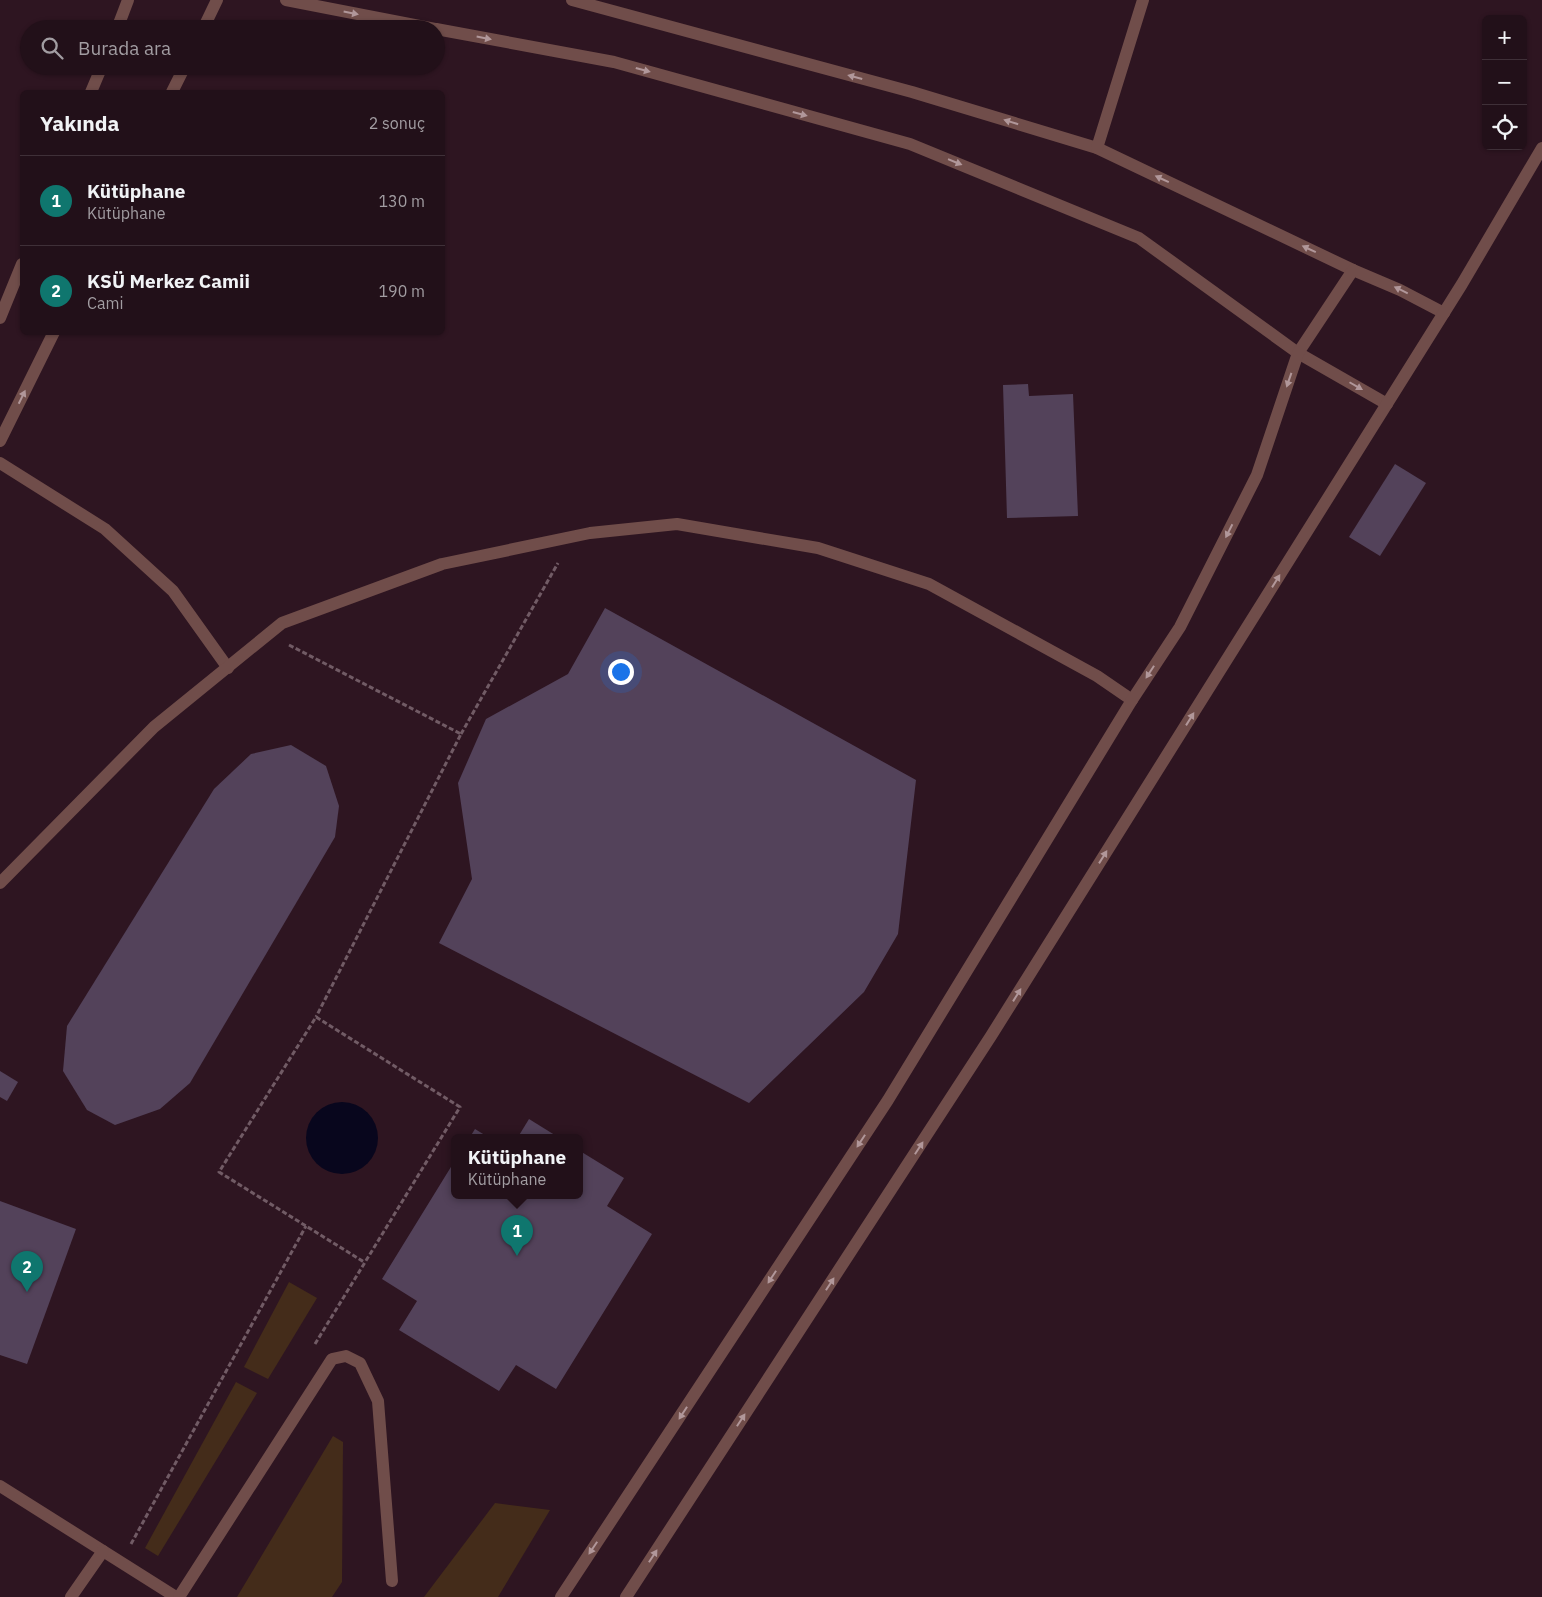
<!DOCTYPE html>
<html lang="tr">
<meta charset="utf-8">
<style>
:root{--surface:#221019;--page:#2e1e26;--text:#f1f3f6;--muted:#a29da2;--line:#3f3038;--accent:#0f766e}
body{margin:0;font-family:"IBM Plex Sans",sans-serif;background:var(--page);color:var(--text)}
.controls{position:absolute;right:15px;top:15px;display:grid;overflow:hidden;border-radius:8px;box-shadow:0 1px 4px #0004}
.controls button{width:45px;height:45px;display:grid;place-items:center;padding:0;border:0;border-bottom:1px solid var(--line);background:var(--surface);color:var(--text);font:25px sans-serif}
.you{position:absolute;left:620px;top:671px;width:18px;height:18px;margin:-12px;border:4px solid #fff;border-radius:50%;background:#1a73e8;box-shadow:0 0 0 8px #1a73e833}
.badge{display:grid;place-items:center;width:32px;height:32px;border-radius:50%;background:var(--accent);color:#fff;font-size:16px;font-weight:700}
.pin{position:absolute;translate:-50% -41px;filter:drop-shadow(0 1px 2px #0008)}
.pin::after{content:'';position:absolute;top:26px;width:18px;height:15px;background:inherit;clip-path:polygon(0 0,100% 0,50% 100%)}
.popup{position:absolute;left:451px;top:1134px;width:132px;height:65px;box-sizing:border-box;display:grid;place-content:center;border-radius:8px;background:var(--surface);filter:drop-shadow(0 1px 4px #0005);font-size:16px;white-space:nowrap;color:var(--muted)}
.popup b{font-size:19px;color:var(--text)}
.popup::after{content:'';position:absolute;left:50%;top:100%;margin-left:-10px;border:10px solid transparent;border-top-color:var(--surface)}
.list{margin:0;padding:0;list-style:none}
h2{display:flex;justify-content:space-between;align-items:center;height:65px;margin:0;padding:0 20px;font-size:21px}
h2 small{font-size:16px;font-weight:400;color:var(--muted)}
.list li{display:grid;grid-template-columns:32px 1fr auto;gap:15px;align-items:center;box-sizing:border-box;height:90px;padding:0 20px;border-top:1px solid var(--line)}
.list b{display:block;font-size:19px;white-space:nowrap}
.list p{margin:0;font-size:16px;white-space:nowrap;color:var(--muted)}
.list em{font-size:16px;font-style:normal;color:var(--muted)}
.icon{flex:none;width:28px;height:28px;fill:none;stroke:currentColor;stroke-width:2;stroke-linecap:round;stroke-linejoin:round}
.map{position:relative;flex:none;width:1542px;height:1597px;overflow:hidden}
.search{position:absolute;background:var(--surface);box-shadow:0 1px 4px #0004;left:20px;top:20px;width:425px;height:55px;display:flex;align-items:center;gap:12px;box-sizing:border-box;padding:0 18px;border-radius:28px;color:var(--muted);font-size:19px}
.panel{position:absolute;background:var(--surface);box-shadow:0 1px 4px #0004;left:20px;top:90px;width:425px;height:245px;border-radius:8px}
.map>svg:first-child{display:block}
.green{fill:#442c1a}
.water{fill:#08061d}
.building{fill:#53425a}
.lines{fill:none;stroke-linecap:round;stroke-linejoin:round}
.path{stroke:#715b65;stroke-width:3;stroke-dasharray:5 2.5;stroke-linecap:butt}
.minor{stroke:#704d4a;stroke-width:12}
.oneway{fill:#b1979a}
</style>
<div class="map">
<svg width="1542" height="1597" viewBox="0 0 1542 1597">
<rect width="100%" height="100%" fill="#2e1521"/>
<!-- green -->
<g class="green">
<path d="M289,1282L317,1298L268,1379L244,1367Z"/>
<path d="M236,1382L257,1393L158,1556L145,1548Z"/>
<path d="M333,1436L343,1442L342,1582L332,1597H237Z"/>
<path d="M495,1503L550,1510L498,1597H424Z"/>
</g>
<!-- water -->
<circle class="water" cx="342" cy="1138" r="36"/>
<!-- building -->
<g class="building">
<path d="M1028,384L1029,396L1073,394L1078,516L1007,518L1003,385Z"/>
<path d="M1395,464L1426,483L1380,556L1349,537Z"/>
<path d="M605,608L916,780L898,934L864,992L749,1103L439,943L472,879L458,783L486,719L568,674Z"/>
<path d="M291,745L326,766L339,806L335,837L190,1083L160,1109L115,1125L87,1110L63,1071L67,1026L214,789L251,754Z"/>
<path d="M0,1071L18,1082L7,1101L0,1097Z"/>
<path d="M529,1119L558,1137H518Z"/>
<path d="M475,1129L488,1137H470Z"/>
<path d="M580,1151L624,1178L607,1206L652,1234L556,1389L516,1365L499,1391L399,1330L417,1301L382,1279L454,1162V1195H580Z"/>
<path d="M0,1201L76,1229L27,1364L0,1355Z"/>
</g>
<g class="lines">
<!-- path -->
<g class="path">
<path d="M289,645L461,734L316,1017"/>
<path d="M461,734L558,563"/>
<path d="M315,1344L460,1107L316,1017L219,1172L364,1262"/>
<path d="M131,1544L306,1226"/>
</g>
<!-- minor -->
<g class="minor">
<path d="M286,0L435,29"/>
<path d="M572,0L912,92L1097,148L1353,270"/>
<path d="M117,29L128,0"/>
<path d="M203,29L217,0"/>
<path d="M436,29L614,62L910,144L1139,238L1298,353L1387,404"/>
<path d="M91,92L102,66"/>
<path d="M172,92L185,66"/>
<path d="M1097,148L1143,0"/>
<path d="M0,318L22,264"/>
<path d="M0,441L54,332"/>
<path d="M0,463L105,529L173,591L228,668"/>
<path d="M0,883L154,727L282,623L442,564L590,533L677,524L818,548L929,584L1097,676L1132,700"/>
<path d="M0,1486L176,1597"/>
<path d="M71,1597L103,1551"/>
<path d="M179,1597L332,1359L346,1356L360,1363L378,1401L392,1581"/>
<path d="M561,1597L888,1100L1132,700L1180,627L1257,475L1298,353L1353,270L1400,290L1444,313"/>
<path d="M626,1597L991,1036L1462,284L1542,148"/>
</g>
</g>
<!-- one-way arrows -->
<defs><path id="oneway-solid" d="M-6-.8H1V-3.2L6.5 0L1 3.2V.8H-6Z" transform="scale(1.25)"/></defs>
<g class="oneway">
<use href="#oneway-solid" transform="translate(351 13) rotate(11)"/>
<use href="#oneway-solid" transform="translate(484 38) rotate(11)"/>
<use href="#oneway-solid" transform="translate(643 70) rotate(15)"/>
<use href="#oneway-solid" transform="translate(855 77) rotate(-165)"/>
<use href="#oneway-solid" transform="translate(800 114) rotate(15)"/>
<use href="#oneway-solid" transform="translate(1011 122) rotate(-163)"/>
<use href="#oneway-solid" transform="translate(955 162) rotate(22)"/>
<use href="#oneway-solid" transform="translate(1162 179) rotate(-155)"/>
<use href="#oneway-solid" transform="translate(1309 249) rotate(-155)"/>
<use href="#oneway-solid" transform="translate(1401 290) rotate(-154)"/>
<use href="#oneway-solid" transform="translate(1289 380) rotate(109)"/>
<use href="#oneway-solid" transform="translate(1356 386) rotate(30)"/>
<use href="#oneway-solid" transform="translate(22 397) rotate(-64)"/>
<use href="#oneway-solid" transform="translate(1229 531) rotate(117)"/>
<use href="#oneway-solid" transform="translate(1276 581) rotate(-58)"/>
<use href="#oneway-solid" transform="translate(1150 672) rotate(123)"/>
<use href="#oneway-solid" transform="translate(1190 719) rotate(-58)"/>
<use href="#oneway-solid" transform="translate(1103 857) rotate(-58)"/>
<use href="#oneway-solid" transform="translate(1017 995) rotate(-58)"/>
<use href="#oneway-solid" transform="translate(861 1141) rotate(123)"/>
<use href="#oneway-solid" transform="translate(919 1148) rotate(-57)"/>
<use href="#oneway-solid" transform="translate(772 1277) rotate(123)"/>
<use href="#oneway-solid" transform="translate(830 1284) rotate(-57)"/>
<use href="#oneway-solid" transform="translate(683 1413) rotate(123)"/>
<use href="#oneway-solid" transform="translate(741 1420) rotate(-57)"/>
<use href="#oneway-solid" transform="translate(593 1548) rotate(124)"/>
<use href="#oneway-solid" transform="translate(653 1556) rotate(-57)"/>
</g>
</svg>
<div class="controls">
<button>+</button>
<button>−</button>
<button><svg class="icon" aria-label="locate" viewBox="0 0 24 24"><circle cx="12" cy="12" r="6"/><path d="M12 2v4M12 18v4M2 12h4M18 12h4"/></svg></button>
</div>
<div class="you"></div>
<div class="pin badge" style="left:517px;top:1256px">1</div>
<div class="popup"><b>Kütüphane</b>Kütüphane</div>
<div class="pin badge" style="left:27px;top:1292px">2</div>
<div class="search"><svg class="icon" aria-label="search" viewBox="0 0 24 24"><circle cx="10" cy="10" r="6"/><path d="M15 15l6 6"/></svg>Burada ara</div>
<section class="panel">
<h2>Yakında<small>2 sonuç</small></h2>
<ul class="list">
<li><span class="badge">1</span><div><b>Kütüphane</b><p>Kütüphane</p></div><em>130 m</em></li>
<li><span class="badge">2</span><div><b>KSÜ Merkez Camii</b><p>Cami</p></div><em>190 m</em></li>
</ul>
</section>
</div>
